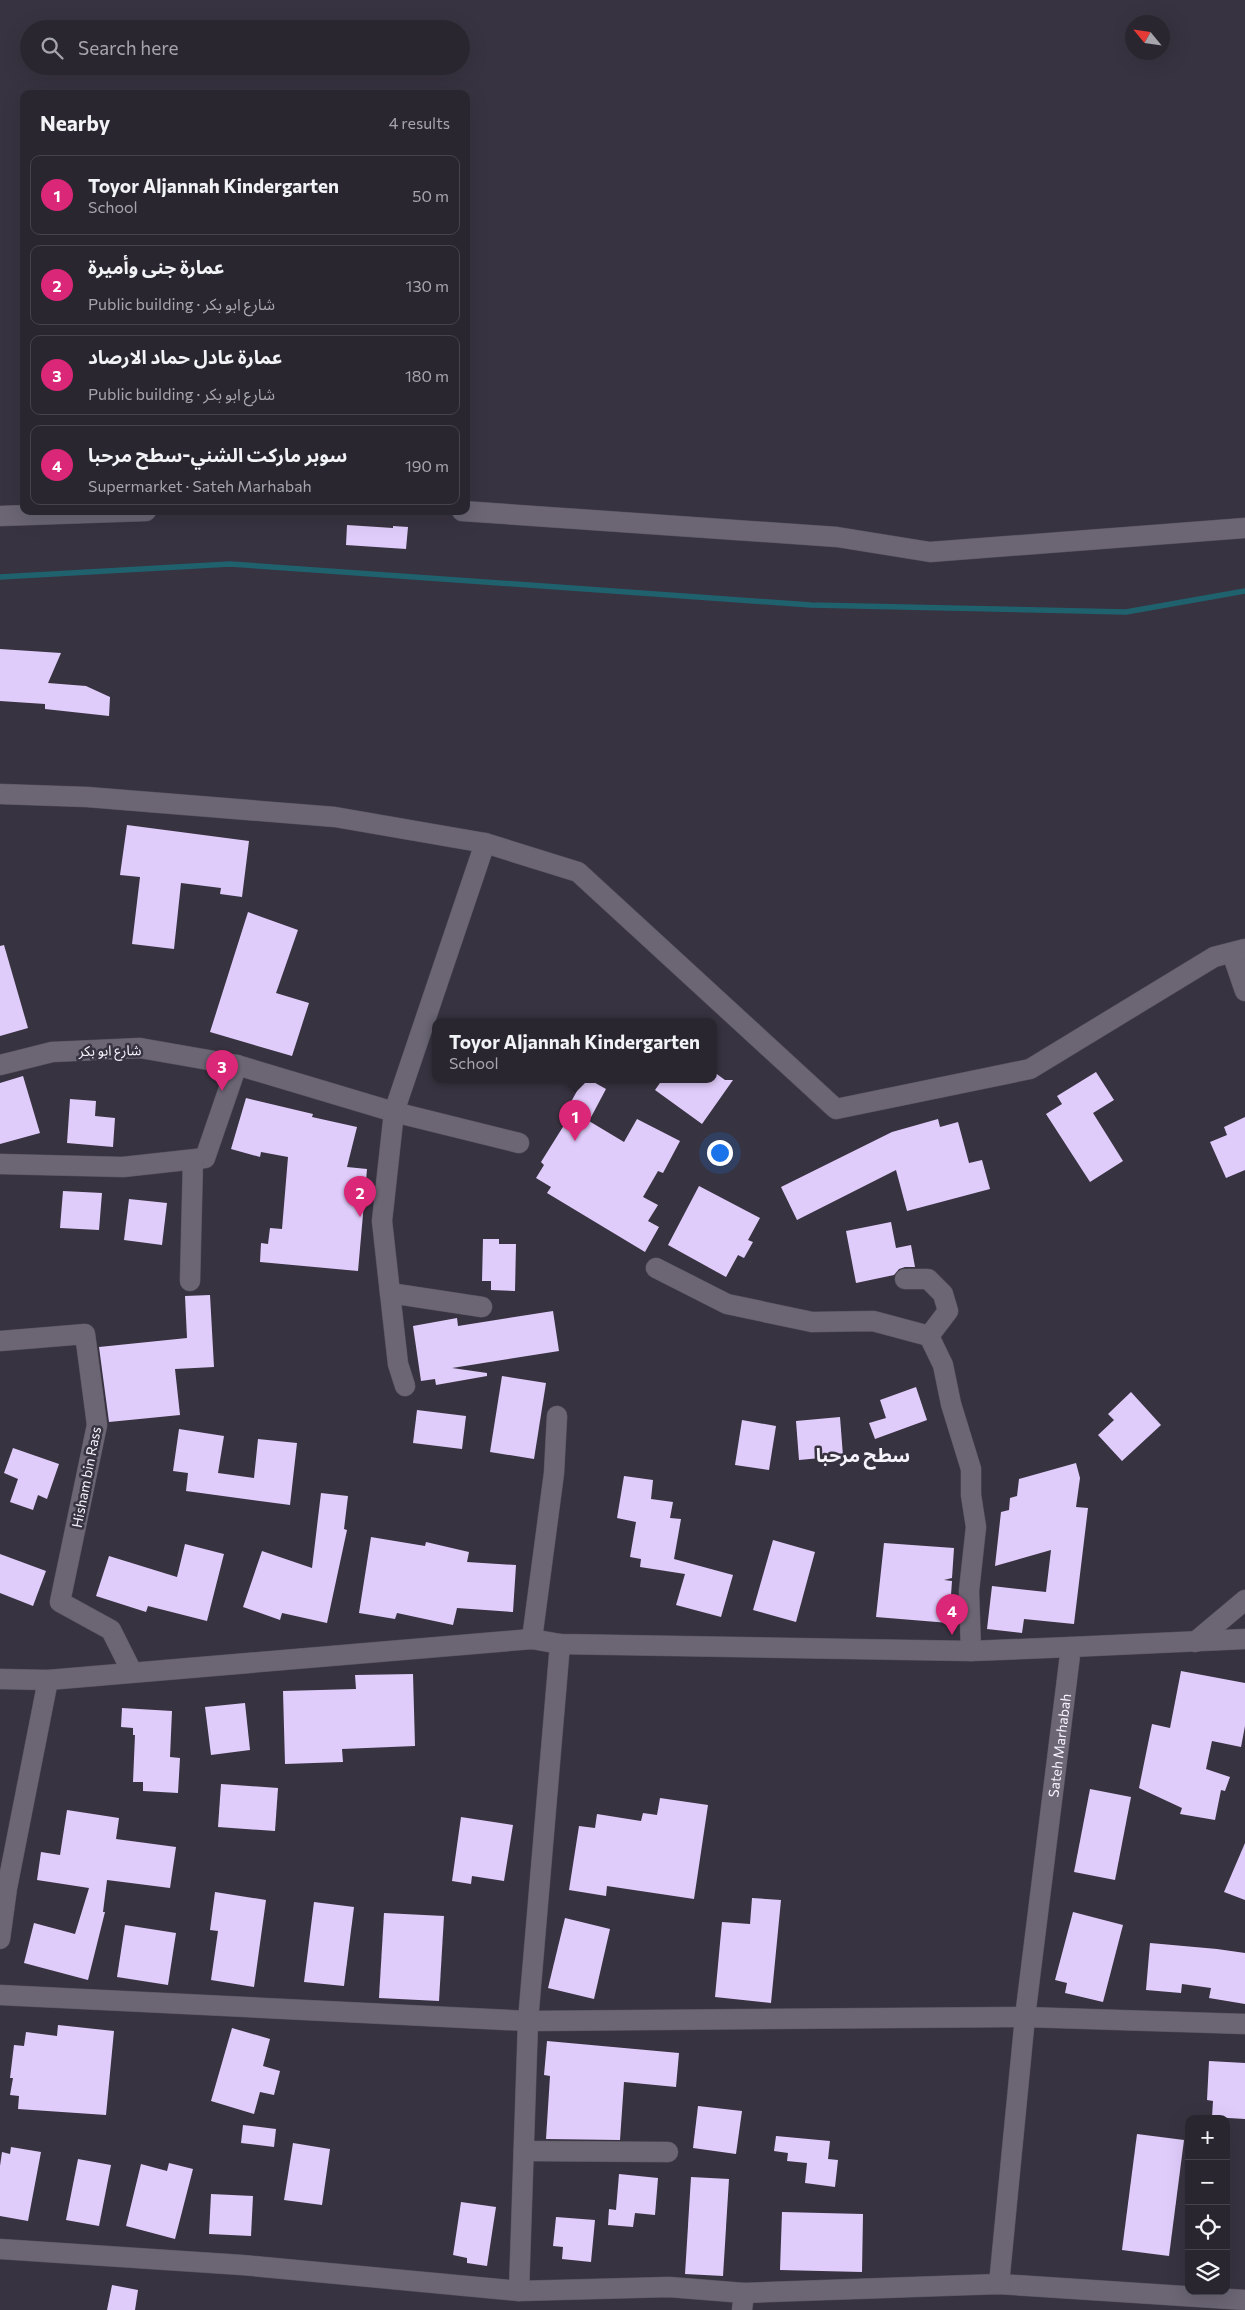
<!DOCTYPE html>
<meta charset="utf-8">
<style>
:root{--surface:#2a2630;--page:#322e38;--text:#f1f3f6;--muted:#a5a5ab;--line:#46434c;--accent:#db2777}
body{margin:0;font-family:Commissioner,"Noto Sans Arabic",sans-serif;background:var(--page);color:var(--text)}
.controls{position:absolute;right:15px;bottom:15px;display:grid;overflow:hidden;border-radius:10px;box-shadow:0 5px 20px #0002}
.controls button{width:45px;height:45px;display:grid;place-items:center;padding:0;border:0;border-bottom:1px solid var(--line);background:var(--surface);color:var(--text);font:25px sans-serif}
.compass{position:absolute;left:1125px;top:15px;width:45px;height:45px;border-radius:50%;background:var(--surface);box-shadow:0 5px 20px #0002;rotate:299deg}
.you{position:absolute;left:719px;top:1152px;width:18px;height:18px;margin:-12px;border:4px solid #fff;border-radius:50%;background:#1a73e8;box-shadow:0 0 0 8px #1a73e833}
.badge{display:grid;place-items:center;width:32px;height:32px;border-radius:50%;background:var(--accent);color:#fff;font-size:16px;font-weight:700}
.pin{position:absolute;translate:-50% -41px;filter:drop-shadow(0 1px 2px #0008)}
.pin::after{content:'';position:absolute;top:26px;width:18px;height:15px;background:inherit;clip-path:polygon(0 0,100% 0,50% 100%)}
.popup{position:absolute;left:432px;top:1018px;width:285px;height:65px;box-sizing:border-box;display:grid;place-content:center;border-radius:10px;background:var(--surface);filter:drop-shadow(0 1px 4px #0005);font-size:16px;white-space:nowrap;color:var(--muted)}
.popup b{font-size:19px;color:var(--text)}
.popup::after{content:'';position:absolute;left:50%;top:100%;margin-left:-10px;border:10px solid transparent;border-top-color:var(--surface)}
.list{margin:0;padding:0;list-style:none}
h2{display:flex;justify-content:space-between;align-items:center;height:65px;margin:0;padding:0 20px;font-size:21px}
h2 small{font-size:16px;font-weight:400;color:var(--muted)}
.list li{display:grid;grid-template-columns:32px 1fr auto;gap:15px;align-items:center;box-sizing:border-box;height:80px;margin:0 10px 10px;padding:0 10px;border:1px solid var(--line);border-radius:10px}
.list b{display:block;font-size:19px;white-space:nowrap}
.list p{margin:0;font-size:16px;white-space:nowrap;color:var(--muted)}
.list em{font-size:16px;font-style:normal;color:var(--muted)}
.icon{flex:none;width:28px;height:28px;fill:none;stroke:currentColor;stroke-width:2;stroke-linecap:round;stroke-linejoin:round}
.map{position:relative;flex:none;width:1245px;height:2310px;overflow:hidden}
.search{position:absolute;background:var(--surface);box-shadow:0 5px 20px #0002;left:20px;top:20px;width:450px;height:55px;display:flex;align-items:center;gap:12px;box-sizing:border-box;padding:0 18px;border-radius:28px;color:var(--muted);font-size:19px}
.panel{position:absolute;background:var(--surface);box-shadow:0 5px 20px #0002;left:20px;top:90px;width:450px;height:425px;border-radius:10px}
.map>svg:first-child{display:block}
.lines{fill:none;stroke-linecap:round;stroke-linejoin:round}
.stream{stroke:#1f626e;stroke-width:5.5}
.building{fill:#e0ccfb}
.minor-casing{stroke:#58525e;stroke-width:21}
.minor{stroke:#6b6574;stroke-width:20}
.labels{text-anchor:middle;dominant-baseline:central;stroke-width:5;stroke-linejoin:round;paint-order:stroke}
.street-label{font-size:14px;fill:#f6f3fc;stroke:#383340}
.district-label{font-size:19px;font-weight:bold;fill:#f6f3fc;stroke:#383340}
</style>
<div class="map">
<svg width="1245" height="2310" viewBox="0 0 1245 2310">
<rect width="100%" height="100%" fill="#383340"/>
<g class="lines">
<!-- stream -->
<path class="stream" d="M0,577L230,564L811,605L1126,612L1245,591"/>
</g>
<!-- building -->
<g class="building">
<path d="M347,525L393,528V526L408,527L406,549L346,545Z"/>
<path d="M0,649L61,653L48,683L86,686L110,697L109,716L45,709V704L0,701Z"/>
<path d="M127,825L249,841L242,897L220,894L221,888L181,883L174,949L132,944L140,877L120,875Z"/>
<path d="M248,912L298,930L276,993L309,1003L292,1056L210,1032Z"/>
<path d="M4,945L28,1028L0,1036V946Z"/>
<path d="M714,1072L725,1080H733L702,1124L655,1090L662,1080H714Z"/>
<path d="M1096,1072L1114,1100L1093,1113L1123,1161L1090,1182L1046,1114L1062,1104L1057,1096Z"/>
<path d="M23,1076L40,1133L0,1144V1083Z"/>
<path d="M583,1080H590L606,1089L589,1121L624,1142L637,1119L680,1141L663,1173L658,1171L643,1197L658,1205L648,1221L659,1227L645,1252L547,1193L551,1187L536,1178L544,1165L541,1162L571,1114L566,1111Z"/>
<path d="M246,1098L313,1114L312,1117L357,1127L347,1167L367,1169L358,1271L260,1262L261,1243L268,1244L270,1228L282,1229L288,1157L261,1152L260,1157L231,1149Z"/>
<path d="M70,1099L96,1101L95,1116L115,1118L113,1147L67,1143Z"/>
<path d="M1245,1117V1170L1226,1178L1210,1142L1227,1135L1224,1127Z"/>
<path d="M938,1119L940,1127L958,1122L969,1163L982,1160L990,1189L907,1211L896,1170L797,1220L781,1187L892,1132Z"/>
<path d="M699,1186L760,1218L748,1240L753,1242L744,1258L738,1255L726,1277L668,1245Z"/>
<path d="M63,1191L102,1193L99,1230L60,1228Z"/>
<path d="M129,1199L167,1203L162,1245L124,1240Z"/>
<path d="M891,1222L896,1248L911,1245L915,1267H905L899,1269L894,1275L856,1283L846,1231Z"/>
<path d="M483,1239H499V1244H516L515,1291L491,1290V1281H482Z"/>
<path d="M210,1295L214,1367L175,1369L180,1415L109,1422L99,1347L187,1338L185,1296Z"/>
<path d="M553,1311L559,1351L452,1368L487,1373V1376L436,1385L435,1379L421,1381L413,1326L457,1318L458,1326Z"/>
<path d="M502,1376L546,1383L534,1459L490,1452Z"/>
<path d="M916,1387L927,1420L875,1439L869,1423L886,1418L880,1400Z"/>
<path d="M1131,1392L1161,1425L1122,1461L1098,1435L1114,1420L1108,1414Z"/>
<path d="M417,1410L466,1416L462,1449L413,1443Z"/>
<path d="M840,1417L843,1456L799,1460L796,1421Z"/>
<path d="M742,1420L776,1426L769,1470L735,1465Z"/>
<path d="M179,1429L224,1436L218,1473L254,1478L258,1439L297,1443L290,1505L186,1491L188,1473L173,1471Z"/>
<path d="M13,1448L59,1464L47,1499L38,1495L33,1510L10,1502L18,1479L4,1473Z"/>
<path d="M1076,1463L1080,1478L1076,1507L1088,1508L1074,1624L1024,1619L1022,1633L987,1629L992,1586L1046,1592L1051,1550L995,1566L1001,1512L1009,1510L1010,1498L1017,1496L1019,1479Z"/>
<path d="M624,1476L653,1480L651,1499L673,1502L670,1518L681,1519L674,1559L733,1575L721,1617L676,1605L685,1574L640,1567L641,1559L630,1557L636,1522L617,1518Z"/>
<path d="M321,1493L348,1496L344,1529L347,1530L327,1623L282,1613L280,1620L243,1607L262,1551L312,1568Z"/>
<path d="M371,1537L425,1546L426,1542L469,1552L467,1562L516,1565L513,1612L457,1608L453,1625L397,1613L395,1619L359,1613Z"/>
<path d="M773,1540L815,1552L796,1622L753,1610Z"/>
<path d="M884,1543L954,1548L952,1578L944,1580L952,1581L949,1623L876,1617Z"/>
<path d="M185,1544L224,1554L207,1621L148,1606L146,1612L96,1596L109,1556L177,1577Z"/>
<path d="M0,1554L46,1571L33,1606L0,1593Z"/>
<path d="M1181,1671L1245,1683V1726L1241,1747L1212,1741L1206,1769L1230,1777L1225,1791L1221,1790L1215,1820L1180,1814L1182,1808L1139,1788L1152,1724L1170,1728Z"/>
<path d="M413,1674L415,1746L342,1749L343,1762L285,1764L283,1691L356,1689L355,1675Z"/>
<path d="M245,1703L250,1750L211,1755L205,1707Z"/>
<path d="M122,1708L172,1711L170,1757L180,1758L178,1793L143,1791V1782H133L135,1735H133V1728L121,1727Z"/>
<path d="M221,1784L278,1788L275,1831L218,1827Z"/>
<path d="M1090,1789L1131,1797L1115,1880L1074,1872Z"/>
<path d="M660,1798L708,1805L694,1899L607,1886L606,1896L569,1890L579,1826L595,1828L597,1814L641,1821L643,1813L657,1815Z"/>
<path d="M67,1810L119,1818L116,1839L176,1847L170,1888L107,1880L103,1912H105L88,1980L24,1963L34,1923L75,1934L89,1888L37,1880L41,1852L60,1855Z"/>
<path d="M461,1817L513,1825L504,1881L472,1876L471,1884L452,1881Z"/>
<path d="M1245,1843V1900L1224,1892Z"/>
<path d="M215,1892L266,1900L254,1987L211,1980L218,1931L210,1930Z"/>
<path d="M752,1898L781,1900L771,2003L715,1997L722,1922L750,1924Z"/>
<path d="M314,1902L354,1907L344,1986L304,1982Z"/>
<path d="M1073,1912L1123,1925L1103,2002L1065,1993L1067,1983L1055,1980Z"/>
<path d="M384,1913L444,1916L439,2001L379,1998Z"/>
<path d="M565,1918L610,1929L594,1999L548,1988Z"/>
<path d="M125,1925L176,1933L168,1985L117,1977Z"/>
<path d="M1150,1943L1217,1949L1245,1953V2004L1209,1998L1211,1988L1182,1984L1181,1993L1146,1990Z"/>
<path d="M58,2025L114,2031L106,2115L18,2109L19,2096L10,2095L13,2078H10L14,2045L24,2046L26,2032L57,2036Z"/>
<path d="M232,2028L270,2039L263,2066L280,2071L274,2095L260,2092L254,2114L211,2101Z"/>
<path d="M547,2041L679,2053L676,2087L624,2082L620,2140L546,2139L550,2076L544,2075Z"/>
<path d="M1209,2061L1245,2063V2119L1212,2117L1213,2101L1207,2100Z"/>
<path d="M698,2106L742,2111L736,2154L693,2148Z"/>
<path d="M243,2125L276,2129L274,2147L241,2143Z"/>
<path d="M1137,2134L1184,2140L1169,2256L1122,2250Z"/>
<path d="M776,2136L830,2141L828,2159L838,2160L835,2187L805,2183L807,2163L787,2161L788,2153L774,2151Z"/>
<path d="M293,2143L330,2149L322,2205L284,2200Z"/>
<path d="M11,2147L41,2152L28,2221L0,2216V2166L2,2152L10,2154Z"/>
<path d="M78,2159L111,2165L99,2226L66,2220Z"/>
<path d="M169,2163L193,2169L175,2239L126,2226L141,2164L167,2171Z"/>
<path d="M619,2174L658,2178L655,2215L635,2213L633,2227L608,2225L609,2209L616,2210Z"/>
<path d="M691,2177L729,2179L723,2276L685,2274Z"/>
<path d="M211,2194L253,2196L251,2236L209,2234Z"/>
<path d="M461,2202L496,2207L487,2266L467,2263V2258L453,2255Z"/>
<path d="M782,2212L863,2214L862,2272L780,2270Z"/>
<path d="M556,2217L595,2220L591,2262L562,2259L563,2247L553,2246Z"/>
<path d="M112,2285L138,2290L135,2310H107Z"/>
</g>
<g class="lines">
<!-- minor casing -->
<g class="minor-casing">
<g id="minor">
<path d="M462,511L837,537L930,552L1245,528"/>
<path d="M0,516L146,511"/>
<path d="M0,794L87,797L335,817L485,843L578,872L836,1109L1030,1069L1214,957L1245,949"/>
<path d="M1232,953L1245,991"/>
<path d="M0,1065L52,1052L140,1048L237,1065L394,1112L519,1143"/>
<path d="M0,1164L123,1167L205,1158L237,1065"/>
<path d="M656,1268L727,1304L812,1322L873,1321L929,1336L943,1365L951,1404L971,1469V1495L976,1527L969,1591L971,1651"/>
<path d="M905,1279H928L943,1294L948,1311L929,1336"/>
<path d="M190,1281L193,1160"/>
<path d="M390,1293L398,1364L405,1386"/>
<path d="M482,1307L390,1293L382,1221L394,1112L485,843"/>
<path d="M0,1341L85,1334L97,1425L60,1602L111,1630L132,1672"/>
<path d="M532,1639L554,1473L557,1416"/>
<path d="M1195,1642L1245,1600"/>
<path d="M0,1679L48,1680L532,1639L560,1644L971,1651L1071,1647"/>
<path d="M0,1939L7,1888L48,1680"/>
<path d="M0,1995L528,2021L1025,2017L1245,2024"/>
<path d="M524,2151L668,2152"/>
<path d="M0,2249L242,2265L519,2291L669,2287L744,2293L999,2284L1245,2300"/>
<path id="s1" d="M999,2284L1025,2017L1071,1647L1245,1639"/>
<path d="M519,2291L528,2021L560,1644"/>
<path d="M742,2310L744,2293"/>
</g>
</g>
<!-- minor -->
<use href="#minor" class="minor"/>
</g>
<g class="labels">
<!-- street labels -->
<g class="street-label">
<text transform="translate(110 1050) rotate(-1)">شارع ابو بكر</text>
<text transform="translate(86 1477) rotate(-79)">Hisham bin Rass</text>
<text stroke="none"><textPath href="#s1" startOffset="542">Sateh Marhabah</textPath></text>
</g>
<!-- district labels -->
<g class="district-label">
<text x="863" y="1454">سطح مرحبا</text>
</g>
</g>
</svg>
<div class="controls">
<button>+</button>
<button>−</button>
<button><svg class="icon" aria-label="locate" viewBox="0 0 24 24"><circle cx="12" cy="12" r="6"/><path d="M12 2v4M12 18v4M2 12h4M18 12h4"/></svg></button>
<button><svg class="icon" aria-label="layers" viewBox="0 0 24 24"><path d="M12 4l9 5-9 5-9-5zM3 14l9 5 9-5"/></svg></button>
</div>
<svg class="compass" viewBox="-18 -18 36 36"><path d="M0-13l5 13h-10z" fill="#e53935"/><path d="M0 13l5-13h-10z" fill="#a5a5ab"/></svg>
<div class="you"></div>
<div class="pin badge" style="left:575px;top:1141px">1</div>
<div class="popup"><b>Toyor Aljannah Kindergarten</b>School</div>
<div class="pin badge" style="left:360px;top:1217px">2</div>
<div class="pin badge" style="left:222px;top:1091px">3</div>
<div class="pin badge" style="left:952px;top:1635px">4</div>
<div class="search"><svg class="icon" aria-label="search" viewBox="0 0 24 24"><circle cx="10" cy="10" r="6"/><path d="M15 15l6 6"/></svg>Search here</div>
<section class="panel">
<h2>Nearby<small>4 results</small></h2>
<ul class="list">
<li><span class="badge">1</span><div><b>Toyor Aljannah Kindergarten</b><p>School</p></div><em>50 m</em></li>
<li><span class="badge">2</span><div><b>عمارة جنى وأميرة</b><p>Public building · شارع ابو بكر</p></div><em>130 m</em></li>
<li><span class="badge">3</span><div><b>عمارة عادل حماد الارصاد</b><p>Public building · شارع ابو بكر</p></div><em>180 m</em></li>
<li><span class="badge">4</span><div><b>سوبر ماركت الشني-سطح مرحبا</b><p>Supermarket · Sateh Marhabah</p></div><em>190 m</em></li>
</ul>
</section>
</div>
